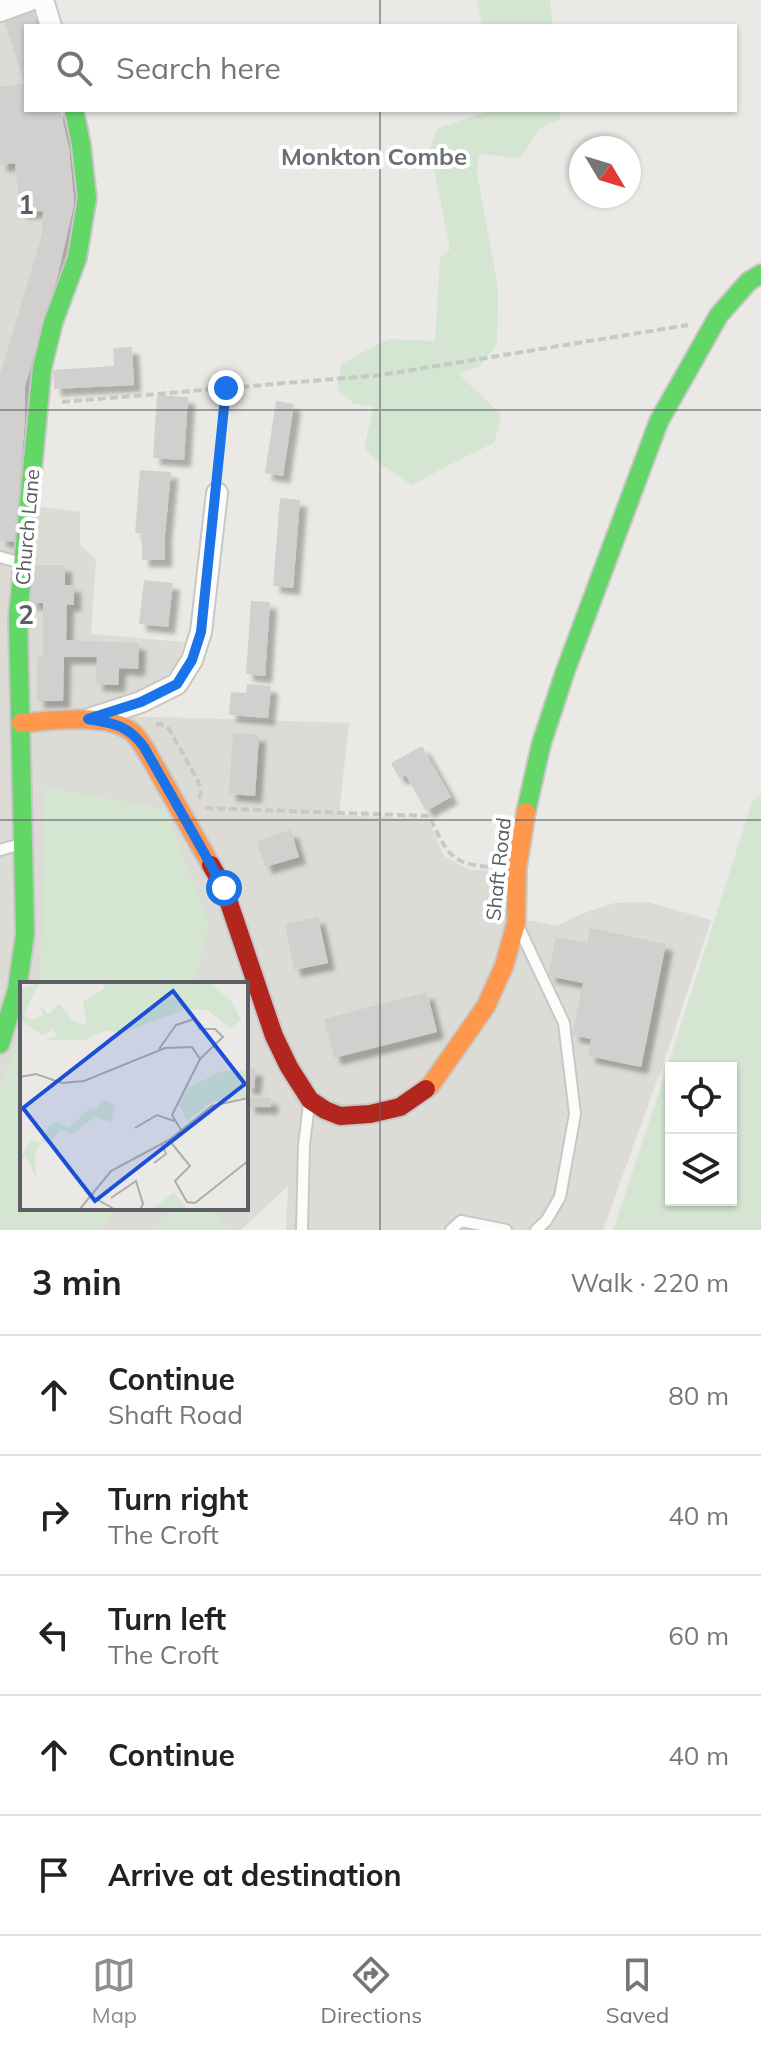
<!DOCTYPE html>
<meta charset="utf-8">
<style>
:root{--surface:#fff;--page:#f6f6f6;--text:#222;--muted:#767676;--line:#e0e0e0;--accent:#8d8f90}
body{margin:0;font-family:Mulish,sans-serif;background:var(--page);color:var(--text)}
.controls{position:absolute;right:24px;bottom:24px;display:grid;overflow:hidden;border-radius:0px;box-shadow:0 2px 6px #0004}
.controls button{width:72px;height:72px;display:grid;place-items:center;padding:0;border:0;border-bottom:2px solid var(--line);background:var(--surface);color:var(--text);font:40px sans-serif}
.compass{position:absolute;left:569px;top:136px;width:72px;height:72px;border-radius:50%;background:var(--surface);box-shadow:0 2px 6px #0004;rotate:128deg}
.stop{position:absolute;width:24px;height:24px;margin:-18px;border:6px solid #1a73e8;border-radius:50%;background:#fff}
.stop.end{background:#1a73e8;border-color:#fff;box-shadow:0 2px 8px #0008}
.list{margin:0;padding:0;list-style:none}
h2{display:flex;justify-content:space-between;align-items:center;height:104px;margin:0;padding:0 32px;font-size:34px}
h2 small{font-size:26px;font-weight:400;color:var(--muted)}
.list li{display:grid;grid-template-columns:52px 1fr auto;gap:24px;align-items:center;box-sizing:border-box;height:120px;padding:0 32px;border-top:2px solid var(--line)}
.list b{display:block;font-size:30px;white-space:nowrap}
.list p{margin:0;font-size:26px;white-space:nowrap;color:var(--muted)}
.list em{font-size:26px;font-style:normal;color:var(--muted)}
.icon{flex:none;width:44px;height:44px;fill:none;stroke:currentColor;stroke-width:2;stroke-linecap:round;stroke-linejoin:round}
.map{position:relative;flex:none;width:761px;height:1230px;overflow:hidden}
.search{position:absolute;background:var(--surface);box-shadow:0 2px 6px #0004;left:24px;right:24px;top:24px;height:88px;display:flex;align-items:center;gap:20px;box-sizing:border-box;padding:0 28px;border-radius:0px;color:var(--muted);font-size:30px}
.sheet{height:704px;background:var(--surface)}
nav{display:flex;justify-content:space-around;align-items:center;box-sizing:border-box;height:112px;border-top:2px solid var(--line);background:var(--surface);font-size:22px;color:var(--muted)}
nav a{display:grid;justify-items:center;gap:4px}
nav .on{color:var(--accent)}
.map>svg:first-child{display:block}
.education{fill:#dddbd5;fill-rule:evenodd}
.green{fill:#d4e5d1;fill-rule:evenodd}
.building{fill:#d1d0ce;filter:url(#shadow)}
.lines{fill:none;stroke-linecap:round;stroke-linejoin:round}
.lane-casing{stroke:#c7c7c7;stroke-width:14}
.street-casing{stroke:#c7c7c7;stroke-width:24}
.fast-casing{stroke:#c7c7c6;stroke-width:22}
.slow-casing{stroke:#c7c7c6;stroke-width:22}
.jam-casing{stroke:#c7c7c6;stroke-width:22}
.path{stroke:#c5cac7;stroke-width:4;stroke-dasharray:8 4;stroke-linecap:butt}
.lane{stroke:#fcfcfb;stroke-width:10}
.street{stroke:#fcfcfb;stroke-width:20}
.fast{stroke:#63d668;stroke-width:18}
.slow{stroke:#ff974d;stroke-width:18}
.jam{stroke:#b3261e;stroke-width:18}
.route{stroke:#1a73e8;stroke-width:10}
.grid{fill:none;stroke:#5b5e62;stroke-width:2;stroke-opacity:0.55}
.labels{text-anchor:middle;dominant-baseline:central;stroke-width:8;stroke-linejoin:round;paint-order:stroke}
.street-label{font-size:20px;fill:#5b5e62;stroke:#fff}
.quarter-label{font-size:24px;font-weight:bold;fill:#6c7074;stroke:#fff}
.inset-road{fill:none;stroke:#adadad;stroke-width:2}
.view{fill:#1d4ed8;fill-opacity:0.15;stroke:#1d4ed8;stroke-width:4}
.inset-edge{fill:none;stroke:#5b5e62;stroke-width:4}
.grid-label{font-size:26px;text-anchor:middle;font-weight:bold;fill:#5b5e62;stroke:#fff;stroke-width:8;stroke-linejoin:round;paint-order:stroke}
</style>
<div class="map">
<svg width="761" height="1230" viewBox="0 0 761 1230">
<defs>
<filter id="shadow"><feDropShadow dx="7" dy="7" stdDeviation="2" flood-color="#0004"/></filter>
</defs>
<rect width="100%" height="100%" fill="#eae9e5"/>
<!-- education -->
<path class="education" d="M33,11L37,26H26V110H60L69,149L74,203L58,274L25,386L20,504L80,512V545L96,559L91,634L184,642L178,662L167,682L123,716L349,723L339,815L428,819L444,856L470,870L509,871L511,920L533,921L557,926L581,914L614,903L648,902L711,920L668,1050L603,1230H286L288,1186L241,1230H0V23ZM22,984H246V1208H22Z"/>
<!-- green -->
<g class="green">
<path d="M477,0H550L553,26H482Z"/>
<path d="M492,110H561L559,120L540,128L520,158L479,154L477,174L498,288L497,344L480,366L459,374L501,415L494,443L447,466L412,485L379,463L364,448L374,406L354,404L337,389L341,364L388,339L435,341L440,258L450,249L430,147L438,128Z"/>
<path d="M44,787L165,809L209,923L195,984H39C44,918 42,853 44,787Z"/>
<path d="M761,795V1230H613L672,1053L752,802ZM671,1068H731V1200H671Z"/>
<path d="M22,1029V1208H117L99,1230H0V1085Z"/>
<path d="M174,1208H210L230,1230H151Z"/>
</g>
<!-- building -->
<g class="building">
<path d="M33,11L37,26H26V110H60L69,149L74,203L58,274L25,386V417L15,542L0,540V375L42,234L43,211L20,212L15,163L0,165V87L24,83L4,20Z"/>
<path d="M132,347L134,385L54,389L53,370L114,366L113,348Z"/>
<path d="M157,395L188,397L184,460L153,458Z"/>
<path d="M276,401L294,404L283,476L265,473Z"/>
<path d="M140,470L171,472L165,534V560H142V533H135Z"/>
<path d="M280,498L300,500L293,588L273,586Z"/>
<path d="M34,565H65V585H74V605L67,604L66,640L139,643L138,669L119,668L118,685L96,684L97,657H64L63,701H37V657H43V603H30Z"/>
<path d="M144,580L173,583L168,627L139,624Z"/>
<path d="M251,601L270,602L265,676L246,674Z"/>
<path d="M247,684L271,686L268,718L229,715L231,692L246,693Z"/>
<path d="M233,733L259,735L255,796L229,794Z"/>
<path d="M422,746L451,797L426,811L406,775L399,778L391,763Z"/>
<path d="M291,830L299,857L265,867L257,841Z"/>
<path d="M318,917L328,963L294,970L285,924Z"/>
<path d="M590,928L666,944L641,1067L588,1056L591,1039L572,1035L583,983L548,976L556,937L587,943Z"/>
<path d="M427,992L437,1032L334,1058L324,1019Z"/>
<path d="M246,1068L256,1069L254,1088L246,1087Z"/>
<rect x="248" y="1098" width="23" height="9"/>
</g>
<g class="lines">
<!-- lane casing -->
<g class="lane-casing">
<g id="lane">
<path d="M0,557L22,563"/>
<path d="M0,850L21,844"/>
<path d="M521,932L564,1023L575,1114L560,1197L546,1221L536,1230"/>
<path d="M302,1230L304,1145L309,1104"/>
<path d="M451,1230L461,1221L506,1230"/>
</g>
</g>
<!-- street casing -->
<g class="street-casing">
<g id="street">
<path d="M43,0L51,26"/>
<path d="M0,11L30,0"/>
<path d="M92,718L141,702L177,684L192,660L201,632L217,493"/>
</g>
</g>
<!-- fast casing -->
<g class="fast-casing">
<g id="fast">
<path d="M526,812L541,745L565,672L659,421L719,315L749,281L761,274"/>
<path d="M0,1044L17,990L25,934L18,617L42,368L53,323L77,258L87,198L81,144L74,110"/>
</g>
</g>
<!-- slow casing -->
<g class="slow-casing">
<g id="slow">
<path d="M21,723C52,721 106,712 132,732C137,736 140,742 144,747L211,865"/>
<path d="M426,1089L430,1086L486,1006L504,966L516,923L517,868L526,812"/>
</g>
</g>
<!-- jam casing -->
<g class="jam-casing">
<path id="jam" d="M211,865L224,888L274,1036L289,1067L310,1100L325,1110L340,1116L370,1114L400,1107L426,1089"/>
</g>
<!-- path -->
<g class="path">
<path d="M62,402L381,375L688,325"/>
<path d="M218,474L226,388"/>
<path d="M156,725L160,724L169,729L198,781L201,792L199,799"/>
<path d="M205,808L429,816C447,852 449,865 493,867"/>
</g>
<!-- lane -->
<use href="#lane" class="lane"/>
<!-- street -->
<use href="#street" class="street"/>
<!-- fast -->
<use href="#fast" class="fast"/>
<!-- slow -->
<use href="#slow" class="slow"/>
<!-- jam -->
<use href="#jam" class="jam"/>
</g>
<g class="lines">
<!-- route -->
<path class="route" d="M224,888L144,747C127,724 114,724 88,719L141,702L177,684L192,660L201,632L226,388"/>
</g>
<!-- grid -->
<path class="grid" d="M380,0V26M380,110V1230M0,410H761M0,820H761"/>
<g class="labels">
<!-- street labels -->
<g class="street-label">
<text transform="translate(27 527) rotate(-85)">Church Lane</text>
<text transform="translate(498 869) rotate(-84)">Shaft Road</text>
</g>
<!-- quarter labels -->
<g class="quarter-label">
<text x="374" y="156">Monkton Combe</text>
</g>
</g>
<!-- overview -->
<g transform="translate(20 982)">
<rect width="228" height="228" fill="#eae9e5"/>
<path d="M0,0L3,7L20,0L4,32L10,38L23,33L19,23L29,32L39,22L54,40L67,43L63,19L84,7L83,0H189L211,19L221,38L210,47L188,28L167,27L101,51L86,48L65,58H26L37,54L33,48L22,53L0,38ZM228,88V114L191,120L167,139L158,122L168,106L202,89ZM82,117L95,123L91,141L75,134L52,153L40,147L30,161L20,159L30,143L37,139L49,146L70,126L77,127ZM12,158L21,161L15,171L16,197L6,174L0,176ZM154,210L168,228H131Z" fill="#d4e5d1"/>
<path class="inset-road" d="M139,67L156,43L174,37L180,47H195L203,55L180,77M0,95L16,92L42,101L64,99L145,66L172,65L180,77L152,133L161,148M115,146L137,133L154,139M149,158L170,184L155,199L167,220L175,221L228,179M134,181L146,172L142,162M71,214L96,228M91,216L116,199L123,222L120,228M59,228L91,189L149,158L192,124L228,116"/>
<path class="view" d="M153,9L225,102L75,219L3,126Z"/>
<rect width="228" height="228" class="inset-edge"/>
</g>
<g class="grid-label">
<text x="26" y="214">1</text>
<text x="26" y="624">2</text>
</g>
</svg>
<div class="controls">
<button><svg class="icon" aria-label="locate" viewBox="0 0 24 24"><circle cx="12" cy="12" r="6"/><path d="M12 2v4M12 18v4M2 12h4M18 12h4"/></svg></button>
<button><svg class="icon" aria-label="layers" viewBox="0 0 24 24"><path d="M12 4l9 5-9 5-9-5zM3 14l9 5 9-5"/></svg></button>
</div>
<svg class="compass" viewBox="-18 -18 36 36"><path d="M0-13l5 13h-10z" fill="#e53935"/><path d="M0 13l5-13h-10z" fill="#767676"/></svg>
<div class="stop" style="left:224px;top:888px"></div>
<div class="stop end" style="left:226px;top:388px"></div>
<div class="search"><svg class="icon" aria-label="search" viewBox="0 0 24 24"><circle cx="10" cy="10" r="6"/><path d="M15 15l6 6"/></svg>Search here</div>
</div>
<section class="sheet">
<h2>3 min<small>Walk · 220 m</small></h2>
<ul class="list">
<li><svg class="icon" aria-label="ahead" viewBox="0 0 24 24"><path d="M12 20V5M6 11l6-6 6 6"/></svg><div><b>Continue</b><p>Shaft Road</p></div><em>80 m</em></li>
<li><svg class="icon" aria-label="right" viewBox="0 0 24 24"><path d="M7 20v-9h11M14 6l5 5-5 5"/></svg><div><b>Turn right</b><p>The Croft</p></div><em>40 m</em></li>
<li><svg class="icon" aria-label="left" viewBox="0 0 24 24"><path d="M17 20v-9H6M10 6l-5 5 5 5"/></svg><div><b>Turn left</b><p>The Croft</p></div><em>60 m</em></li>
<li><svg class="icon" aria-label="ahead" viewBox="0 0 24 24"><path d="M12 20V5M6 11l6-6 6 6"/></svg><div><b>Continue</b></div><em>40 m</em></li>
<li><svg class="icon" aria-label="arrive" viewBox="0 0 24 24"><path d="M6 21V4h12l-3 4 3 4H6"/></svg><div><b>Arrive at destination</b></div></li>
</ul>
</section>
<nav>
<a class="on"><svg class="icon" aria-label="map" viewBox="0 0 24 24"><path d="M3 6l6-2 6 2 6-2v14l-6 2-6-2-6 2zM9 4v14M15 6v14"/></svg>Map</a>
<a><svg class="icon" aria-label="directions" viewBox="0 0 24 24"><path d="M12 3l9 9-9 9-9-9zM9 14v-3h6M13 9l2 2-2 2"/></svg>Directions</a>
<a><svg class="icon" aria-label="saved" viewBox="0 0 24 24"><path d="M7 4h10v16l-5-4-5 4z"/></svg>Saved</a>
</nav>
